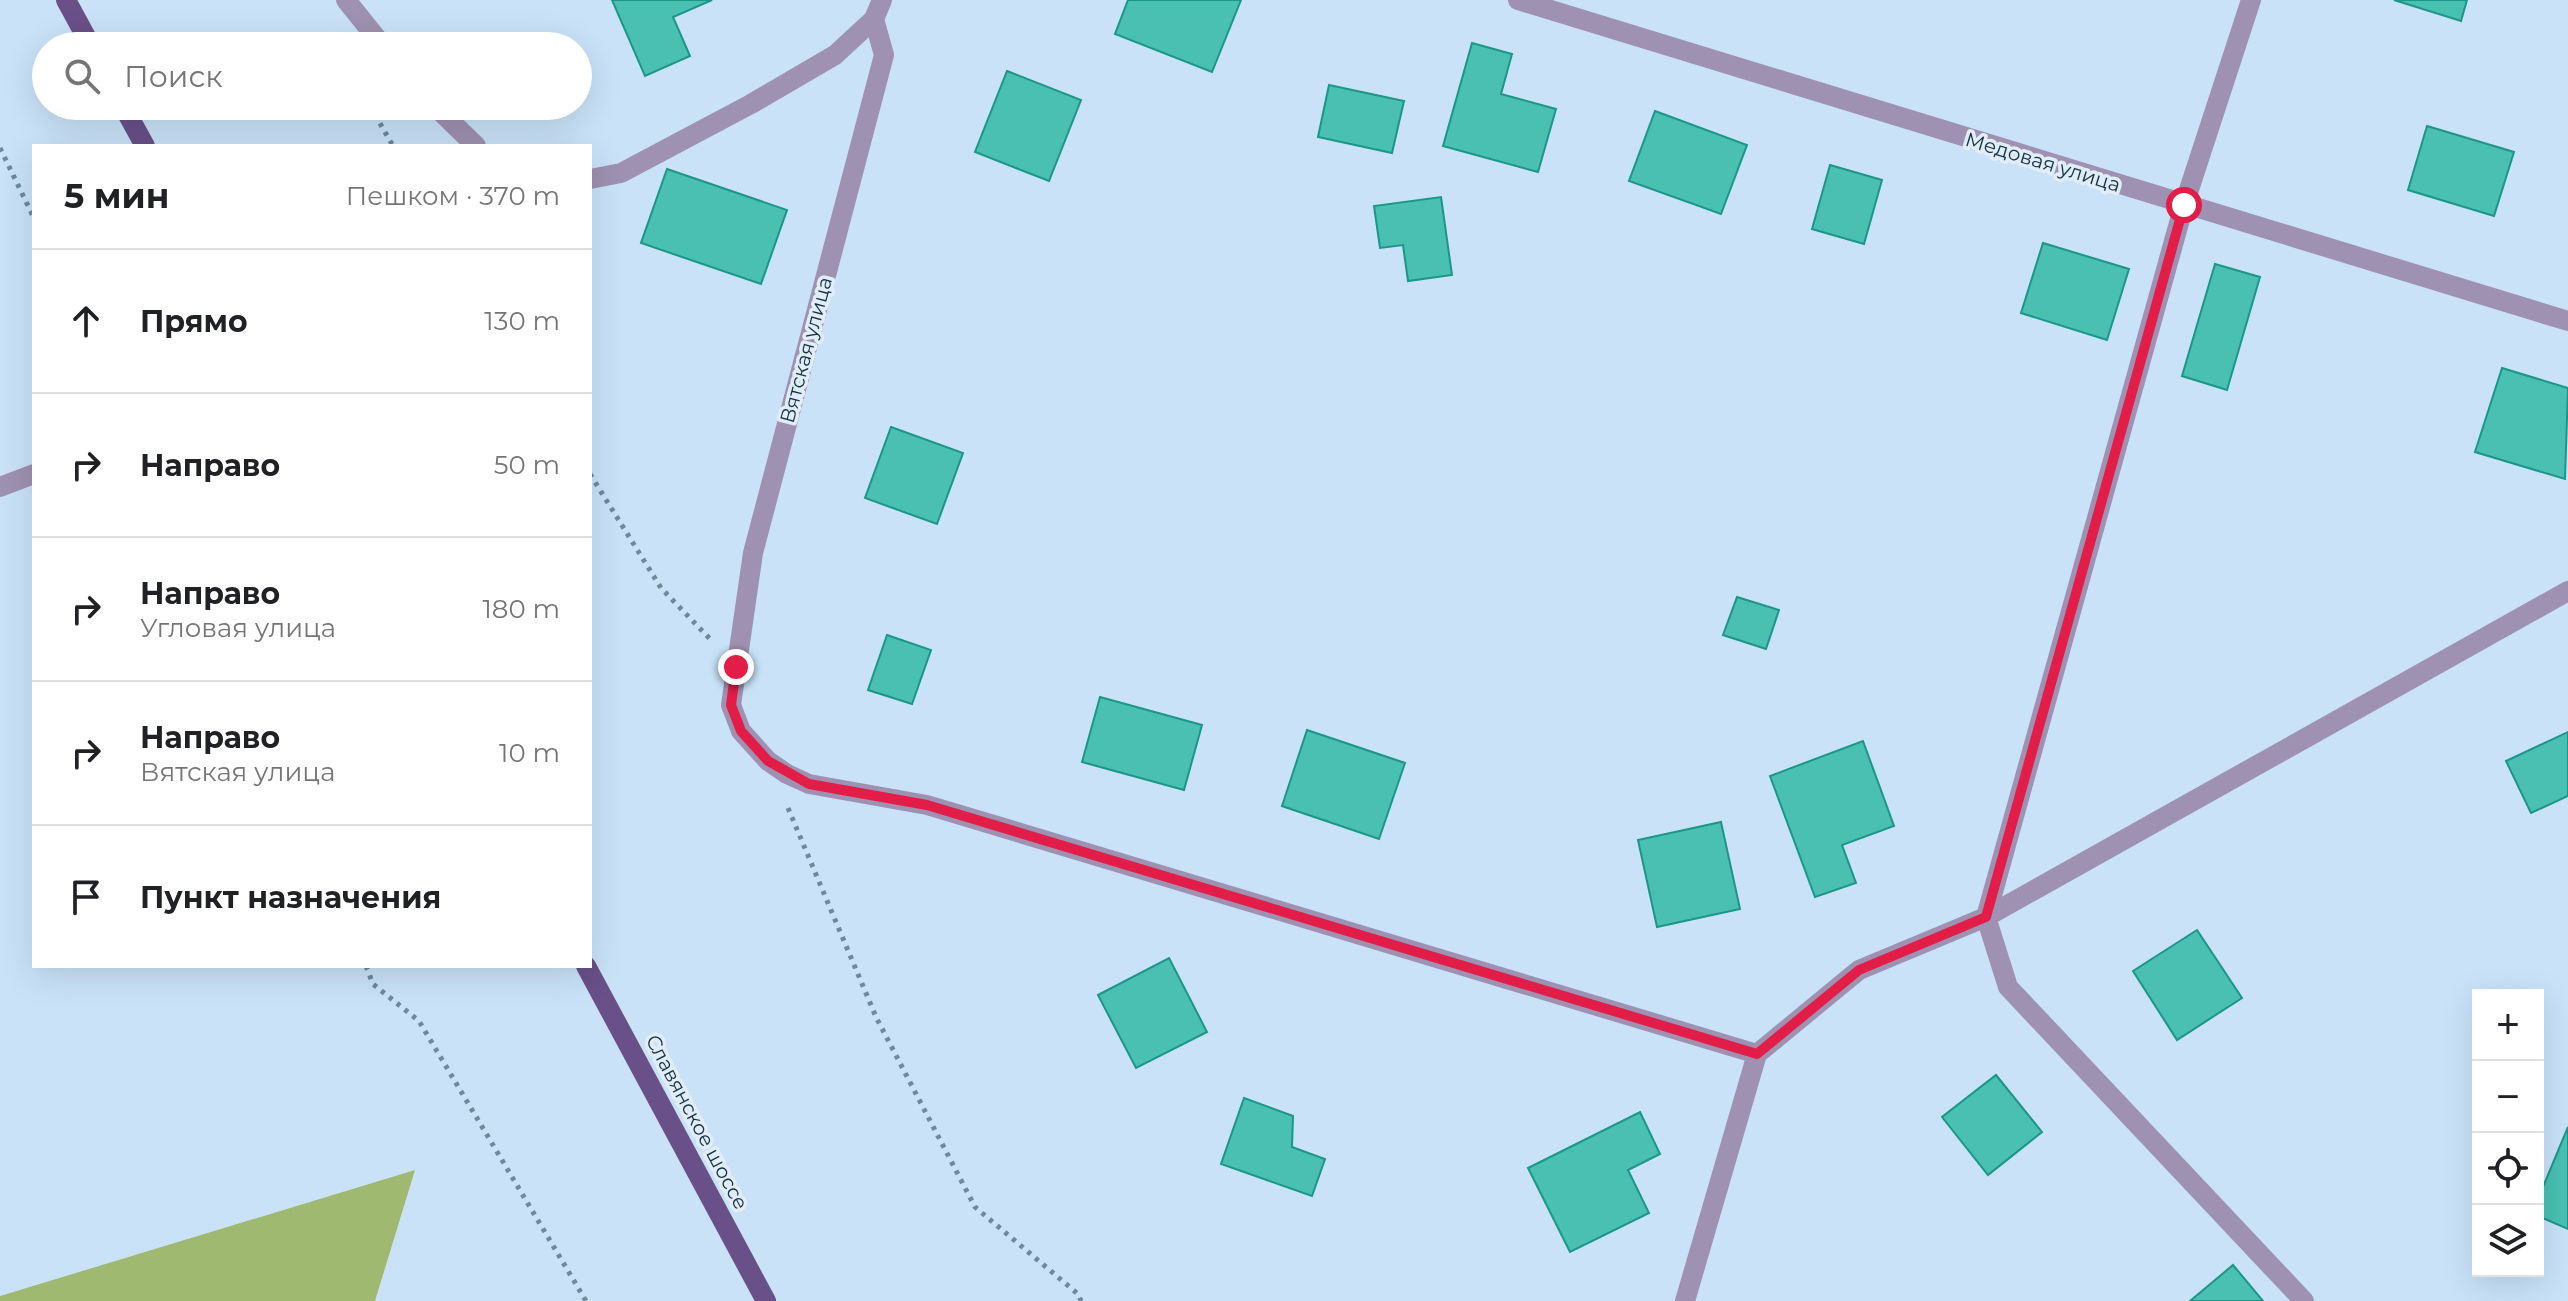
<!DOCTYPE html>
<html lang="ru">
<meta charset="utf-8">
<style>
:root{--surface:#fff;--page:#f6f6f6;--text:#202124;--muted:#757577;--line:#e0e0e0}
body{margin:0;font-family:Montserrat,sans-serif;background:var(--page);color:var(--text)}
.controls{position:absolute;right:24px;bottom:24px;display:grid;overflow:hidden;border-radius:0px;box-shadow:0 8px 32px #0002}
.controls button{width:72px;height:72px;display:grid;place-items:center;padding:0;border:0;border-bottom:2px solid var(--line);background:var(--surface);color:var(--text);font:40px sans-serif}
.stop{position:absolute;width:24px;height:24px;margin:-18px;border:6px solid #e11d48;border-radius:50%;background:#fff}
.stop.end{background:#e11d48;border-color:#fff;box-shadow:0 2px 8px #0008}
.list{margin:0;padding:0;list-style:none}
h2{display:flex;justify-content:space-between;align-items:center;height:104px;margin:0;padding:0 32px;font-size:34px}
h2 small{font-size:26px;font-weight:400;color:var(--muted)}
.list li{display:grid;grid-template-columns:52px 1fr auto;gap:24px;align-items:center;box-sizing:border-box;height:144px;padding:0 32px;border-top:2px solid var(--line)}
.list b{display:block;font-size:30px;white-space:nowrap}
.list p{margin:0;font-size:26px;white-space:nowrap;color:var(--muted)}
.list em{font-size:26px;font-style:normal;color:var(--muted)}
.icon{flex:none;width:44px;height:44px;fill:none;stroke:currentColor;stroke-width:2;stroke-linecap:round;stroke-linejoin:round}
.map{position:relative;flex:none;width:2568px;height:1301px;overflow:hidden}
.search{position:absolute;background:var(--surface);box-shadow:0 8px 32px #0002;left:32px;top:32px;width:560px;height:88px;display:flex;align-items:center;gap:20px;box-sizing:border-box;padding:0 28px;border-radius:44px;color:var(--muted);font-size:30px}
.panel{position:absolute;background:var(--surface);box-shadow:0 8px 32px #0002;left:32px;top:144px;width:560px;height:824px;border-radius:0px}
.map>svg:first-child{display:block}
.green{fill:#a0b971}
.building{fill:#49c0b2;stroke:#1b9689;stroke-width:2}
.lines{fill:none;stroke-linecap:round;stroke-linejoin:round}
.path{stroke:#6e889e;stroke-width:5;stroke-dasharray:4 6;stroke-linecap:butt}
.minor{stroke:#9e91b1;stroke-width:20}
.major{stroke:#695088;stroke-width:20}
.route{stroke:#e11d48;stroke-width:10}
.labels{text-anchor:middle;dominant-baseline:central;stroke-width:7;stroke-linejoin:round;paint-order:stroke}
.street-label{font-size:20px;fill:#153045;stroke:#e1eef9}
</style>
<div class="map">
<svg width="2568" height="1301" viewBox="0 0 2568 1301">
<rect width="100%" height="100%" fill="#c9e2f8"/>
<!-- green -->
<path class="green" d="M415,1170L375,1301H0V1296Z"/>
<!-- building -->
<g class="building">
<path d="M612,0H712L673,17L690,56L645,76Z"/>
<path d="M1128,0H1241L1212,72L1115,34Z"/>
<path d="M2394,0H2467L2461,21Z"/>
<path d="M1472,43L1512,54L1501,94L1556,109L1538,172L1443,146Z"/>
<path d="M1007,71L1081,100L1049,181L975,152Z"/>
<path d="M1329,85L1404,101L1392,153L1318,137Z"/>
<path d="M1655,111L1747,145L1721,214L1629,181Z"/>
<path d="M2427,126L2514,152L2494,216L2408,190Z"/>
<path d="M1830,165L1882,180L1864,244L1812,229Z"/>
<path d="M667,169L787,210L761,284L641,243Z"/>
<path d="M1441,197L1452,275L1408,281L1403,245L1380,248L1374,206Z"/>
<path d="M2043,243L2129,269L2107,340L2021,313Z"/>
<path d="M2215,264L2260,277L2227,390L2182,376Z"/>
<path d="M2502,368L2568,388L2565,479L2475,452Z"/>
<path d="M891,427L963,453L937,524L865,498Z"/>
<path d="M1737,597L1779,610L1766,649L1723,635Z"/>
<path d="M887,635L931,650L912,704L868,690Z"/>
<path d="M1100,697L1202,725L1184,790L1082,762Z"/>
<path d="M1307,730L1405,763L1379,839L1282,806Z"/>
<path d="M2568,732V796L2531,813L2506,761Z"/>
<path d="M1863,741L1894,826L1842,845L1856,883L1815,897L1770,776Z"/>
<path d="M1721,822L1740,909L1657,927L1638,840Z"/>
<path d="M2197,930L2242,998L2177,1040L2133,971Z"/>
<path d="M1169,958L1207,1032L1136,1068L1098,995Z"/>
<path d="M1996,1075L2042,1132L1988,1175L1942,1117Z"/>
<path d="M1244,1098L1293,1116L1292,1147L1325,1159L1312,1196L1221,1164Z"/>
<path d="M1640,1112L1660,1154L1628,1170L1649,1213L1570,1252L1528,1168Z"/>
<path d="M2568,1127V1229L2538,1216V1199Z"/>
<path d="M2233,1265L2263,1301H2190Z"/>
</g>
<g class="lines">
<!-- path -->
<g class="path">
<path d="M330,33L337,46"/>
<path d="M370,106L393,146"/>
<path d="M0,148L34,218"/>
<path d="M590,474L661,588L711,640"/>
<path d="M788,808L876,1017L975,1207L1078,1294L1081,1301"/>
<path d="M366,966L373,984L419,1021L586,1301"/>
</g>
<!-- minor -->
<g class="minor">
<path d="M346,0L383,46"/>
<path d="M882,0L874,19L884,55L753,553L731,705L741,731L768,761L787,774L809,784L927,805L1757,1054"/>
<path d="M1518,0L2568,321"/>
<path d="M435,106L476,146"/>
<path d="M590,179L621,173L751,104L835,55L874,19"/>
<path d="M0,487L34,474"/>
<path d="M1685,1301L1757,1054L1859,970L1986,917L2184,205L2251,0"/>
<path d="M2304,1301L2008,987L1986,917L2568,591"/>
</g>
<!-- major -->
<g class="major">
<path d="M66,0L91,46"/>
<path d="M123,106L145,146"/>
<path d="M586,966L766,1301"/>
</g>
</g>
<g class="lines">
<!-- route -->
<path class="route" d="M736,667L731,705L741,731L768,761L809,784L927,805L1757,1054L1859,970L1986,917L2184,205"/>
</g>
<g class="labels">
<!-- street labels -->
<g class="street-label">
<text transform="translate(2043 162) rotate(17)">Медовая улица</text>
<text transform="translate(806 350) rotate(-75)">Вятская улица</text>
<text transform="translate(697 1122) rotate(62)">Славянское шоссе</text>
</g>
</g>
</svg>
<div class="controls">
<button>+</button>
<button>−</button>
<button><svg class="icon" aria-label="locate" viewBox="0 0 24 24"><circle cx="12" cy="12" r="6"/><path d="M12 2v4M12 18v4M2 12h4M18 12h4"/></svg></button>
<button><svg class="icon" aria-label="layers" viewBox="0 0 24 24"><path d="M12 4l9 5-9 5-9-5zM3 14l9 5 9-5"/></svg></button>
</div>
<div class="stop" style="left:2184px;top:205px"></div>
<div class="stop end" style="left:736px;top:667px"></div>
<div class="search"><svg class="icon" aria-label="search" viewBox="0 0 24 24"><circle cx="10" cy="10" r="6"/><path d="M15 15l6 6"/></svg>Поиск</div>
<section class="panel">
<h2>5 мин<small>Пешком · 370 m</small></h2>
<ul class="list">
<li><svg class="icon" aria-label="ahead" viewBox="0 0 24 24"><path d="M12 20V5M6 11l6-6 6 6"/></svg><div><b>Прямо</b></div><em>130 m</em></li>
<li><svg class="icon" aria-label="right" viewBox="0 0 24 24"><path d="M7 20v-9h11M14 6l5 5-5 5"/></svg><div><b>Направо</b></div><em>50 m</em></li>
<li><svg class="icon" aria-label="right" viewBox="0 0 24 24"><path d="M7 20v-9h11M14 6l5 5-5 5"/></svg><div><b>Направо</b><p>Угловая улица</p></div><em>180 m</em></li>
<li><svg class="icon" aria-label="right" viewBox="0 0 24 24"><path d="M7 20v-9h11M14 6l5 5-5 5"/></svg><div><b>Направо</b><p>Вятская улица</p></div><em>10 m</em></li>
<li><svg class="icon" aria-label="arrive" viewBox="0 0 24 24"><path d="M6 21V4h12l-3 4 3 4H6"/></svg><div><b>Пункт назначения</b></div></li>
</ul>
</section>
</div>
